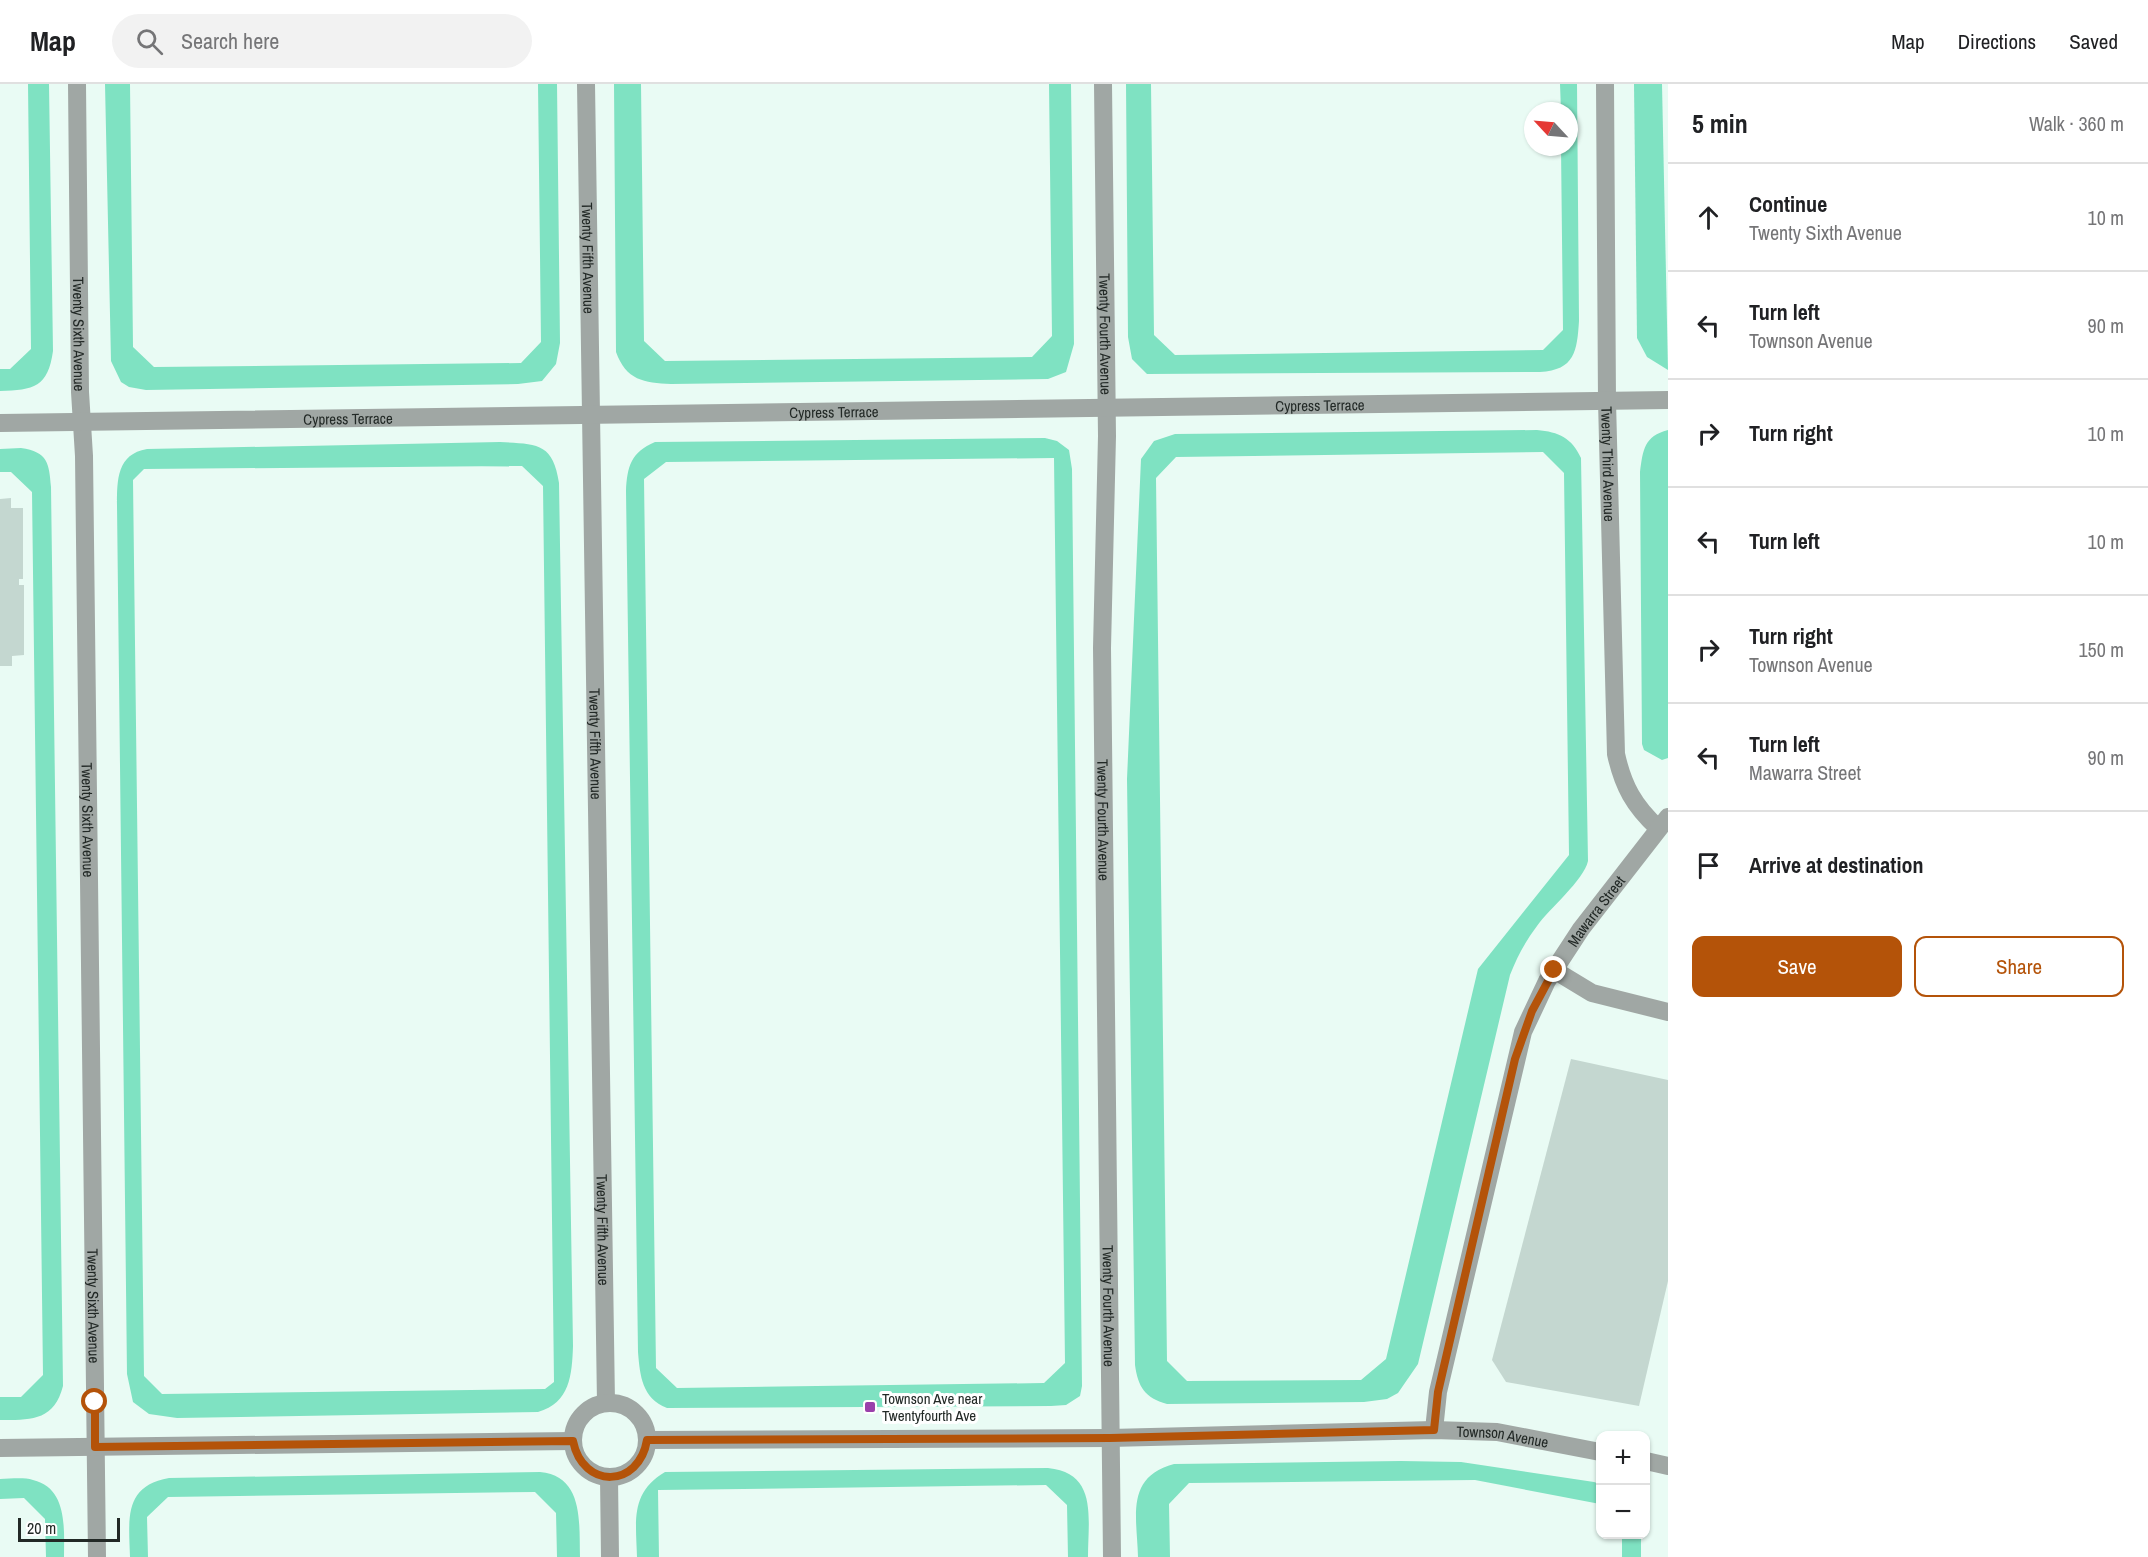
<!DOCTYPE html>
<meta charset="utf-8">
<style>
:root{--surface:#fff;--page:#f2f2f2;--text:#202124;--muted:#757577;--line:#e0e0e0;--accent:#b45309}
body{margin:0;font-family:"Archivo Narrow",sans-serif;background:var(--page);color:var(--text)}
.controls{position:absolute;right:18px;bottom:18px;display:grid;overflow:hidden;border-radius:12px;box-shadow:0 2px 4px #0004}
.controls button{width:54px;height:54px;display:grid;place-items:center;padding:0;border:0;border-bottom:2px solid var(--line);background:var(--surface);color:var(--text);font:30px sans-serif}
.compass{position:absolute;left:1524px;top:18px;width:54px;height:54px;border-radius:50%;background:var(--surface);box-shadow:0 2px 4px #0004;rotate:296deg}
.scale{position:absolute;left:18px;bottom:15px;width:102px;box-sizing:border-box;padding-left:6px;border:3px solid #222926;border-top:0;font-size:16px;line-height:21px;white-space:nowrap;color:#222926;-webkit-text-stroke:4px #fff;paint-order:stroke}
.stop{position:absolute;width:18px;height:18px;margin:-14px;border:4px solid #b45309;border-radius:50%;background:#fff}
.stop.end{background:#b45309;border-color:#fff;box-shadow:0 2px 6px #0008}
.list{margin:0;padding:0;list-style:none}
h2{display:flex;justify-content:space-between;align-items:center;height:78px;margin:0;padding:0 24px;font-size:26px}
h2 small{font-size:20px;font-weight:400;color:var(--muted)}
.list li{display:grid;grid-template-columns:39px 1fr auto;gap:18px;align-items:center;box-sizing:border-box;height:108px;padding:0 24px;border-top:2px solid var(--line)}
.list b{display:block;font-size:22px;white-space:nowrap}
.list p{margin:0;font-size:20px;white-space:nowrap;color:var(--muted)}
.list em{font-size:20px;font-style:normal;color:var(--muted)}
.actions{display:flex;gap:12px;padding:18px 24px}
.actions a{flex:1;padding:14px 0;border:2px solid var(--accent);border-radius:12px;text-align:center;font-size:21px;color:var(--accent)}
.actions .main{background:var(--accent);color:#fff}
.icon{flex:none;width:33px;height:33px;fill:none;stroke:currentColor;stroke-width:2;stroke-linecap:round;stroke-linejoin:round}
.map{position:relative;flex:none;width:1668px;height:1473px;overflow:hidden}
header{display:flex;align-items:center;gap:36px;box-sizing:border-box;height:84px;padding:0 30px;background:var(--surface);border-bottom:2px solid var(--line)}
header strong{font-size:28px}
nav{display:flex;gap:33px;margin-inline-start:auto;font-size:21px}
.search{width:420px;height:54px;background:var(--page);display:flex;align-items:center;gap:15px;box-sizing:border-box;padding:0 21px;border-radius:33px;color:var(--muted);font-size:22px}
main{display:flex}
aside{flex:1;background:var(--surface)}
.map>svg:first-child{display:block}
.green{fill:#7fe2c2;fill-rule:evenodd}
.building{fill:#c4d7d0}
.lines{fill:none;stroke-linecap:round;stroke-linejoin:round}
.minor{stroke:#a0a7a4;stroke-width:18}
.route{stroke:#b45309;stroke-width:8}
.poi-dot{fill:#9a40ab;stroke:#fff;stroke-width:2}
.labels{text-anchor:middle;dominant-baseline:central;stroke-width:6;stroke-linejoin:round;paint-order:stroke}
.street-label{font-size:15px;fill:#222926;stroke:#fff}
.poi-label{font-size:15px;fill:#222926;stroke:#fff;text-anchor:start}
</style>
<header>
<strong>Map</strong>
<div class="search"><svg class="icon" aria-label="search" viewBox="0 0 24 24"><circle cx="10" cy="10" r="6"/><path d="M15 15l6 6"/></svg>Search here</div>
<nav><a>Map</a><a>Directions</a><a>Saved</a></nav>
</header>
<main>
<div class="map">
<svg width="1668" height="1473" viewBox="0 0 1668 1473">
<rect width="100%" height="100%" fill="#e9fbf4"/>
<!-- green -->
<g class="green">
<path d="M28,0H49L53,267C48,303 34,306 0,307V285H10L31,265Z"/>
<path d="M105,0H130L133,263L154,283L521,279L541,258L538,0H557L560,259L556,280L542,297L518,300L146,306L129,303L121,298L111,277Z"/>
<path d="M614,0H641L644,257L665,277L1032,273L1052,252L1049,0H1071L1074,260L1066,288L1048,295L671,300C644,299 626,296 616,268Z"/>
<path d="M1126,0H1151L1154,251L1175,271L1543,266L1563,246L1561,63H1569V27H1561L1560,0H1577L1579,237C1577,267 1575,286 1540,288L1147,290L1132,275L1128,253Z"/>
<path d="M1634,0H1662L1668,286L1647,273L1637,254Z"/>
<path d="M1537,346C1559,348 1572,354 1581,374L1588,777C1584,796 1549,825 1537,842C1525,858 1517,873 1510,891L1418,1280L1398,1309L1387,1315L1364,1318L1167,1320C1145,1314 1138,1303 1135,1281L1127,695L1141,375L1154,357L1175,350ZM1543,368L1564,389L1569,771L1478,885L1386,1275L1361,1296L1187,1297L1167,1277L1156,394L1176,373Z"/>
<path d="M1668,346V674L1662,676L1644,666L1642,660L1640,388C1643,366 1644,352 1668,346Z"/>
<path d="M1045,354L1057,357L1069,366L1072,385L1082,1302L1080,1312L1066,1321L1051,1322L667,1324C642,1314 640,1292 638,1268L626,407C627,383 631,368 655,358ZM1054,374L1065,1279L1044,1299L677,1304L656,1284L644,395L666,378Z"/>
<path d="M500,358C536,360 553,358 559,399L573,1262C572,1291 570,1319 538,1328L177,1334L149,1330L133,1318L127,1290L117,421C117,396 117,370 147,365ZM522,382L543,402L554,1298L545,1305L162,1310L144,1292L133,396L144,385Z"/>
<path d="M21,364C48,368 49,379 51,403L63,1302C54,1337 31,1336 0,1336V1313H21L43,1291L32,408L11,388H0V365Z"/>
<path d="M1401,1377L1461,1378L1594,1398L1600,1400V1420L1475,1396L1189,1399L1169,1420L1170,1473H1138C1137,1433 1125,1393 1174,1380Z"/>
<path d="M1048,1384C1098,1389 1088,1434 1088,1473H1068L1067,1421L1046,1401L658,1406L659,1473H637C636,1437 630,1409 665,1388Z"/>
<path d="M540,1388C584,1392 579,1439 580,1473H557L556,1429L535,1408L168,1413L147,1433L148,1473H130C129,1436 123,1402 169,1394Z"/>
<path d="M0,1395C10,1395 23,1393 33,1396C68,1404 64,1446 64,1473H46L45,1435L24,1414L0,1415Z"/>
<rect x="1622" y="1451" width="19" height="22"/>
</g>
<!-- building -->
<g class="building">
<path d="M11,414V424H23V495H19V501H24V571L12,572V582H0V415Z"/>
<path d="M1571,975L1668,996V1197L1639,1322L1506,1298L1492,1276Z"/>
</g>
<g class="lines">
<!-- minor -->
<g class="minor">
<path id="s1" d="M77,0L80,308L84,372L97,1473"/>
<path id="s2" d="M586,0L606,1319"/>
<path id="s3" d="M1103,0L1107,352L1102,564L1112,1473"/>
<path id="s4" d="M1605,0L1607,317L1616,670C1623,702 1634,722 1658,744"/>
<path id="s5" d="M0,339L1668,316"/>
<path d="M1554,886L1592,909L1668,928"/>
<circle cx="610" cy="1356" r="37"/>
<path id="s6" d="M1434,1346L1438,1308L1523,948L1547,897L1581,845L1668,733"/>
<path id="s7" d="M647,1356L1110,1354L1434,1346L1497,1348L1600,1368"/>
<path d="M0,1364L573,1357"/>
<path d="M1646,1377L1668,1382"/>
<path d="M609,1393L610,1473"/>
</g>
</g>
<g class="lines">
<!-- route -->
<path class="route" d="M95,1318V1363L573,1357C583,1406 639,1404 647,1356L1110,1354L1434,1346L1438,1308L1515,975L1532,927L1554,886"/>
</g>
<!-- markers -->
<rect class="poi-dot" x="864" y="1317" width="12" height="12" rx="3"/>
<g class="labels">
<!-- street labels -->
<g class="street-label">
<text stroke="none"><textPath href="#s2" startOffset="174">Twenty Fifth Avenue</textPath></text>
<text stroke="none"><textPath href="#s1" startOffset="250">Twenty Sixth Avenue</textPath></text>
<text stroke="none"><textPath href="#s3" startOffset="250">Twenty Fourth Avenue</textPath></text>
<text stroke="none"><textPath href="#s5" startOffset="1320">Cypress Terrace</textPath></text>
<text stroke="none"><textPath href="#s5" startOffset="834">Cypress Terrace</textPath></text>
<text stroke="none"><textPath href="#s5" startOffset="348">Cypress Terrace</textPath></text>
<text stroke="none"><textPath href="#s4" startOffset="380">Twenty Third Avenue</textPath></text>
<text stroke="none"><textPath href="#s2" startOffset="660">Twenty Fifth Avenue</textPath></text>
<text stroke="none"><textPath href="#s1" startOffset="736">Twenty Sixth Avenue</textPath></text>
<text stroke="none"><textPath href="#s3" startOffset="736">Twenty Fourth Avenue</textPath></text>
<text stroke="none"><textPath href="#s6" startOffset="550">Mawarra Street</textPath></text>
<text stroke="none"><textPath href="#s2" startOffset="1146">Twenty Fifth Avenue</textPath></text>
<text stroke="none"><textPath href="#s1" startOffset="1222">Twenty Sixth Avenue</textPath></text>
<text stroke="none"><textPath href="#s3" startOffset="1222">Twenty Fourth Avenue</textPath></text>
<text stroke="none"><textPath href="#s7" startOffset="856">Townson Avenue</textPath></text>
</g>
<!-- poi labels -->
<g class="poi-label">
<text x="882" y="1314">Townson Ave near<tspan x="882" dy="17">Twentyfourth Ave</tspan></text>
</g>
</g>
</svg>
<div class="controls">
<button>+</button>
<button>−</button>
</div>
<svg class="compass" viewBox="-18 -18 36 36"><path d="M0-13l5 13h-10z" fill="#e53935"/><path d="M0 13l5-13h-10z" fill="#757577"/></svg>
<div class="scale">20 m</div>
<div class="stop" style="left:95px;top:1318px"></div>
<div class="stop end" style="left:1554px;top:886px"></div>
</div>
<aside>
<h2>5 min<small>Walk · 360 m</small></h2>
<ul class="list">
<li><svg class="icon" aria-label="ahead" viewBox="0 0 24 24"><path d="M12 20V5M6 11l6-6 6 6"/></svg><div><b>Continue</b><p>Twenty Sixth Avenue</p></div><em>10 m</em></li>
<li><svg class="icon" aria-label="left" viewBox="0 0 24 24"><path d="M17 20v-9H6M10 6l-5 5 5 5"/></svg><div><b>Turn left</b><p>Townson Avenue</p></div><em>90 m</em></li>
<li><svg class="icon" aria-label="right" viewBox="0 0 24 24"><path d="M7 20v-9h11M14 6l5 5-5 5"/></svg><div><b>Turn right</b></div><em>10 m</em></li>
<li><svg class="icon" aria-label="left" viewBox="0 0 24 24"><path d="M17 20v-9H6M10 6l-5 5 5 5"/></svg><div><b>Turn left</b></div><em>10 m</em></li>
<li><svg class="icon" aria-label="right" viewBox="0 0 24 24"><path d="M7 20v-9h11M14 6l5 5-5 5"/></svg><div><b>Turn right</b><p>Townson Avenue</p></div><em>150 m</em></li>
<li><svg class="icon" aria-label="left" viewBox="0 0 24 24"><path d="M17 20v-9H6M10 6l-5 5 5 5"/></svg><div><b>Turn left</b><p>Mawarra Street</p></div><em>90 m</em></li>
<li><svg class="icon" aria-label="arrive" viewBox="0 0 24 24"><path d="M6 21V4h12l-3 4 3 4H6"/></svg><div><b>Arrive at destination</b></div></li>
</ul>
<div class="actions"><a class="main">Save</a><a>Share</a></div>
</aside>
</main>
